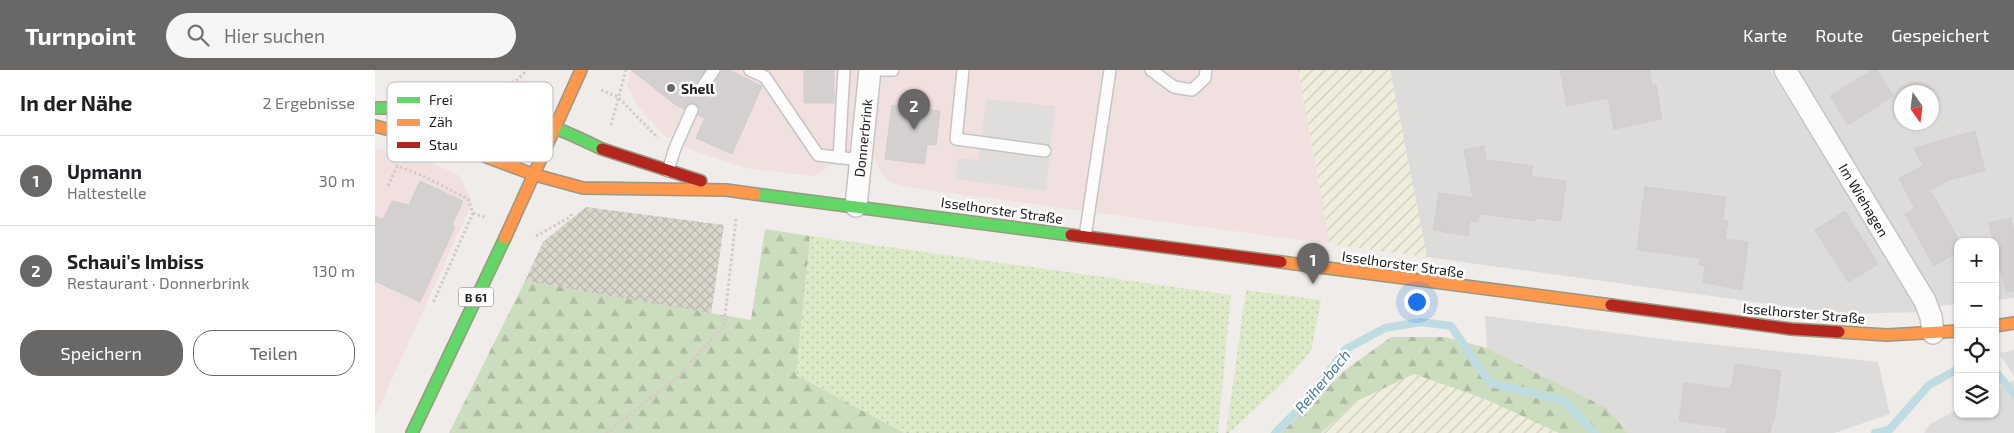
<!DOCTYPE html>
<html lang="de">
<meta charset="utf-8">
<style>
:root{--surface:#fff;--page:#f6f6f6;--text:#202124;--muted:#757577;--line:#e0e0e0;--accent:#696867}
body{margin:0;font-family:"Exo 2",sans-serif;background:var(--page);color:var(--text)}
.controls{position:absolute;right:15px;bottom:15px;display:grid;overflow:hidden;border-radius:10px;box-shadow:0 1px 4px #0004}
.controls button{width:45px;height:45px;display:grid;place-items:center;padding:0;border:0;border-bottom:1px solid var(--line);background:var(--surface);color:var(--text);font:25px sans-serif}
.compass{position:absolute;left:1519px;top:15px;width:45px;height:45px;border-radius:50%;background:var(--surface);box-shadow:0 1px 4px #0004;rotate:166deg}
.you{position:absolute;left:1041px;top:231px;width:18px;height:18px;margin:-12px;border:4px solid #fff;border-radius:50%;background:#1a73e8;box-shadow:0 0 0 8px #1a73e833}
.badge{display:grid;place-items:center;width:32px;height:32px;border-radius:50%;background:var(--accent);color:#fff;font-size:16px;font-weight:700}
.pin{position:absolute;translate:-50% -41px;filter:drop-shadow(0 1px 2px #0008)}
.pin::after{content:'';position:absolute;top:26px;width:18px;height:15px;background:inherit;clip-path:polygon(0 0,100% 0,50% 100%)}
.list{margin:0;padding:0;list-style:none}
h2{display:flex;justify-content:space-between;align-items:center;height:65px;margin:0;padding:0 20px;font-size:21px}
h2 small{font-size:16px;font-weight:400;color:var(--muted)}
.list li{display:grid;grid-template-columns:32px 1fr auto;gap:15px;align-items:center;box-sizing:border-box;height:90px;padding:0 20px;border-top:1px solid var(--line)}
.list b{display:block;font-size:19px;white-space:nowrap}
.list p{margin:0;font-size:16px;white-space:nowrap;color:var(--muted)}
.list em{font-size:16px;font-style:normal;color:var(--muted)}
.actions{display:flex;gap:10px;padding:15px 20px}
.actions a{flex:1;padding:11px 0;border:1px solid var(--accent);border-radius:20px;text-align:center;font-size:18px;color:var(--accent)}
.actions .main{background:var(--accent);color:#fff}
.icon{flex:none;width:28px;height:28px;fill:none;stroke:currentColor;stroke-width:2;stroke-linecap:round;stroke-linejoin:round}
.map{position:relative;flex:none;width:1639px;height:363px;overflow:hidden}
header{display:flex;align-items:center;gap:30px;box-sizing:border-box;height:70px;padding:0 25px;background:var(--accent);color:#fff}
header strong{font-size:24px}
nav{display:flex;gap:28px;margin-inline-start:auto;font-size:18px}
.search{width:350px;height:45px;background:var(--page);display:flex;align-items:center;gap:12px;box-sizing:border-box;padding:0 18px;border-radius:28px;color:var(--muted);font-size:19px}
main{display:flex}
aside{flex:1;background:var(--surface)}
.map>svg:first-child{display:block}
.residential{fill:#dedcdb;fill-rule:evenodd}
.commercial{fill:#f0e0e0}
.construction{fill:url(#construction-cross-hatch)}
.farmland{fill:url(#farmland-furrows)}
.grass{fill:url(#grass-dots)}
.forest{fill:url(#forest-firs)}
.parking{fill:#dfdedd}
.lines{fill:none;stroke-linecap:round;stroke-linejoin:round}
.stream{stroke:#bedce1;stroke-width:8}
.building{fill:#d4d0cf;stroke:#d2cecb}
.lane-casing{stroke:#c6c5c4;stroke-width:14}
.street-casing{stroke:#c6c5c4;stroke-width:24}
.fast-casing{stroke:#999881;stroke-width:14}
.slow-casing{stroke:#999881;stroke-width:14}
.jam-casing{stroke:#999881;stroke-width:14}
.path{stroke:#d8c9c8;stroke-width:3;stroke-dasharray:2.5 2.5;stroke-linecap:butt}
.lane{stroke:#fdfcfc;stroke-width:11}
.street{stroke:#fdfcfc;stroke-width:21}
.fast{stroke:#63d668;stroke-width:11}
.slow{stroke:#ff974d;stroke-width:11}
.jam{stroke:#b3261e;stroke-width:11}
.poi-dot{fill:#696867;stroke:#fff;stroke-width:2}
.labels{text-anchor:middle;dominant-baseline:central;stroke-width:5;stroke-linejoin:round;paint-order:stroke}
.shield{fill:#fff;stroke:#646464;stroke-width:1}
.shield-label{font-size:12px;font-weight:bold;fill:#212121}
.poi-label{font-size:14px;font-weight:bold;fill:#212121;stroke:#fff;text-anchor:start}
.street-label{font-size:14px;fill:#212121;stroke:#fff}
.water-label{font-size:15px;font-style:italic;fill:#4779a0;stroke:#fff}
.key{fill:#fff;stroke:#bcbcbc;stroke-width:1}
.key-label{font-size:14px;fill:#212121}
</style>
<header>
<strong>Turnpoint</strong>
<div class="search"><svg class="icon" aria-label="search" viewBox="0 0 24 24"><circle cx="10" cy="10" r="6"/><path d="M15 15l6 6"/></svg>Hier suchen</div>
<nav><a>Karte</a><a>Route</a><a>Gespeichert</a></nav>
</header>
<main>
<aside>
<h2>In der Nähe<small>2 Ergebnisse</small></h2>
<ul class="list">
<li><span class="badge">1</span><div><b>Upmann</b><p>Haltestelle</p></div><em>30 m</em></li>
<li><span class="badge">2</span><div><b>Schaui's Imbiss</b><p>Restaurant · Donnerbrink</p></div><em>130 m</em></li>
</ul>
<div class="actions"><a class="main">Speichern</a><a>Teilen</a></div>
</aside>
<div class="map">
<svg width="1639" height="363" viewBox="0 0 1639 363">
<defs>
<pattern id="construction-cross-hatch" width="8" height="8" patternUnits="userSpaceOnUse" patternTransform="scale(1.25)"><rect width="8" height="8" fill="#d8d6cb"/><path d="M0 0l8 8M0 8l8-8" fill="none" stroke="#b9b7ae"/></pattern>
<pattern id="farmland-furrows" width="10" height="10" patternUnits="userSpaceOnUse" patternTransform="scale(1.25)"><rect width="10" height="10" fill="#efeedd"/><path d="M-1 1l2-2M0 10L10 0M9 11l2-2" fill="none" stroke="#cdccbd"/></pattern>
<pattern id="grass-dots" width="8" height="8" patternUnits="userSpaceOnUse" patternTransform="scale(1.25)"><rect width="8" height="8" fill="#ddeac9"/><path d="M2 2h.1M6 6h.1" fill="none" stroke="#bdc8ac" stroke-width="1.8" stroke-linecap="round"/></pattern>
<pattern id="forest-firs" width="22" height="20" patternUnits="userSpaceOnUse" patternTransform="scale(1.25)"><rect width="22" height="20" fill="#ccdcbf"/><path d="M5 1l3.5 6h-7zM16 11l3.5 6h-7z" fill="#afbca4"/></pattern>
</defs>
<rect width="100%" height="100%" fill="#efece9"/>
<!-- residential -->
<g class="residential">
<path d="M1015,0H1395L1546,242L1466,244L1052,187Z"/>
<path d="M1420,0H1639V228L1620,230V172H1583V234L1565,236ZM1526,22H1556V52H1526Z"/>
<path d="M1110,246L1287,269L1503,292L1515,344L1459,363H1253L1232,338L1112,278Z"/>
<path d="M1639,280V306L1624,283Z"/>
<path d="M1639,310V363H1549L1555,354L1583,339V344H1620V320Z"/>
</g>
<!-- commercial -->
<g class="commercial">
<path d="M256,0H484L474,84L439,106L371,98L311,78L289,65L261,34L252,15Z"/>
<path d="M508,0H923L955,174L525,116L514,111L505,102L497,82Z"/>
<path d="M0,79L51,90L85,106L97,133L0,346Z"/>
</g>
<!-- construction -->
<path class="construction" d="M211,137L349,155L336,244L150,211L168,172Z"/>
<!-- farmland -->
<g class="farmland">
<path d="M923,0H1015L1052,187L955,174Z"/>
<path d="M1039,304L1110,329L1184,363H946L982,331Z"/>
</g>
<!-- grass -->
<g class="grass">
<path d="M435,166L856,225L843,363H529L421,305Z"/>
<path d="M871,220L946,230L936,281L907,314L854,363H851Z"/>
</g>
<!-- forest -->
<g class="forest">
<path d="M390,159L435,166L421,305L529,363H74L150,211L376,250Z"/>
<path d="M1016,267H1070L1112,278L1232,338L1253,363H1184L1110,329L1039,304L982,331L946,363H906L969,301Z"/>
</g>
<!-- parking -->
<path class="parking" d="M611,29L680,36L671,121L580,109L583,88L604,90Z"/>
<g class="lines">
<!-- stream -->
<g class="stream">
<path d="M1620,301L1639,324"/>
<path d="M900,363L931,332L971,279L1010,258L1046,252L1076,256L1115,313L1190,331L1220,363"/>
<path d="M1500,363L1514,360L1554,315L1583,299"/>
</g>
</g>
<!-- building -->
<g class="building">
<path d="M256,0H330L321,15L322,20L327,23L334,20L346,0H354L387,16L357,84L321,68L330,48L323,45V35L316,33L309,39L301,35Z"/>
<rect x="429" y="0" width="30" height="33"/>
<path d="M1185,0H1274L1277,16L1281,15L1287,49L1239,59L1233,28L1192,36Z"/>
<path d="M1497,0H1502L1518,26L1473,55L1455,26Z"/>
<path d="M517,35L565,41L561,75L552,74L550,94L510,89Z"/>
<path d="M1600,61L1610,101L1576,109L1555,120L1583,168V182L1559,196L1530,144L1540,139L1524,108L1548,96L1539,78Z"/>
<path d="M1109,76L1111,90L1158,96L1156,106L1191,111L1186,151L1161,148V151L1105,144L1103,152L1095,151L1093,166L1058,160L1064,123L1098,128L1089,80Z"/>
<path d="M45,111L88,131L77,155L80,157L45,232L0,211V146L8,150L17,131L34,135Z"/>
<path d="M1270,117L1351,127L1348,150L1353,151L1350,169L1373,172L1367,220L1328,212L1330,196L1324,195L1325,188L1262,180Z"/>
<path d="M1470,141L1503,194L1473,212L1440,160Z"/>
<path d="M1636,148L1639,163V221L1631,222L1614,153Z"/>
<path d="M1360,294L1406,301L1399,352H1397L1395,363H1351L1352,358L1304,351L1309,313L1356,319Z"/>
</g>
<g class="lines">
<!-- lane casing -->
<g class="lane-casing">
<g id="lane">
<path d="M375,0L390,7L443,85L486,90"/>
<path d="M507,0H518"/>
<path d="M588,0L581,69L670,81"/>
<path d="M776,0L799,17L817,20L830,8L831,0"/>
<path d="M328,16L339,0"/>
<path d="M464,88L469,0"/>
<path d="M293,101L300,78L317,40"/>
<path d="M710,167L735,0"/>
</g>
</g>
<!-- street casing -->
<g class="street-casing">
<g id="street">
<path d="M1410,0L1550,231L1556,247L1558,263"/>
<path d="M481,136L495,0"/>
</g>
</g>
<!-- fast casing -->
<g class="fast-casing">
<g id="fast">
<path d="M0,38C39,38 93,34 130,42C165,50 196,64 227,79"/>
<path d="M380,124L696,165"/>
<path d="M37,363L130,168"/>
</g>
</g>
<!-- slow casing -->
<g class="slow-casing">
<g id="slow">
<path d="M0,56L98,82L160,105L208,118L351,120L380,124"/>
<path d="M130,168L206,0"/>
<path d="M906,192L1236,235"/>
<path d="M1620,256L1639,253"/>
<path d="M1464,262L1512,265L1583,261"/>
</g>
</g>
<!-- jam casing -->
<g class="jam-casing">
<g id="jam">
<path d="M227,79L326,111"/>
<path d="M696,165L906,192"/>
<path d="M1236,235L1416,259L1464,262"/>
</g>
</g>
<!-- path -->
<g class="path">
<path d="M132,15L141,11L152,0"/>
<path d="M226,20L243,27L283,68"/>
<path d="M236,55L251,0"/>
<path d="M13,116L22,96L46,105L93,129L98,143L58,233"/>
<path d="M98,143L112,148"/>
<path d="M161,166L195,147L197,143"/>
<path d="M231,363L303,307L349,255L361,149"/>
</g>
<!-- lane -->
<use href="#lane" class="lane"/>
<!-- street -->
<use href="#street" class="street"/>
<!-- fast -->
<use href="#fast" class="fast"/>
<!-- slow -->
<use href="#slow" class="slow"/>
<!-- jam -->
<use href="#jam" class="jam"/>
</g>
<!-- markers -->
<circle class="poi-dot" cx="296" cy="18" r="5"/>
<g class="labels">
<!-- shield labels -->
<rect class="shield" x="83.5" y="217.5" width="35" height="19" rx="4"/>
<g class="shield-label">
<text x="101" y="227">B 61</text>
</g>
<!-- poi labels -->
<g class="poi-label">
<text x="306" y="18">Shell</text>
</g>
<!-- street labels -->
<g class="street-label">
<text transform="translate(488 68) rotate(-84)">Donnerbrink</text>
<text transform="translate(1489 130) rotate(59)">Im Wiehagen</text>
<text transform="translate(627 140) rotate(8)">Isselhorster Straße</text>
<text transform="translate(1028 194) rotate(8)">Isselhorster Straße</text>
<text transform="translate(1429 243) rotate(5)">Isselhorster Straße</text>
</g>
<!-- water labels -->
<g class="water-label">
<text transform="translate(947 311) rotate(-50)">Reiherbach</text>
</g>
</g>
<!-- legend -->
<rect x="12" y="12" width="166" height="80" rx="8" class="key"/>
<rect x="22" y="27" width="23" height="6" fill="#63d668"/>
<rect x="22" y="49" width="23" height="7" fill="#ff974d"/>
<rect x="22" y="72" width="23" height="6" fill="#b3261e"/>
<g class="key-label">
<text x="54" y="35">Frei</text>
<text x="54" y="57">Zäh</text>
<text x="54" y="80">Stau</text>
</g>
</svg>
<div class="controls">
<button>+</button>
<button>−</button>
<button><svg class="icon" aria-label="locate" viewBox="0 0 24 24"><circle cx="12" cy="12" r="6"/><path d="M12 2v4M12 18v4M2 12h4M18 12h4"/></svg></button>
<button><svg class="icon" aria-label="layers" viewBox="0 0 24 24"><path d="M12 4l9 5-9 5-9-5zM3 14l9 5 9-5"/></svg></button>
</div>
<svg class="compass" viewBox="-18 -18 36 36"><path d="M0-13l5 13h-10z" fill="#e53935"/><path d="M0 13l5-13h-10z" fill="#757577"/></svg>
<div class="you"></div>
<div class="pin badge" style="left:938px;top:214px">1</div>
<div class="pin badge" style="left:539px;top:60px">2</div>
</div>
</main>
